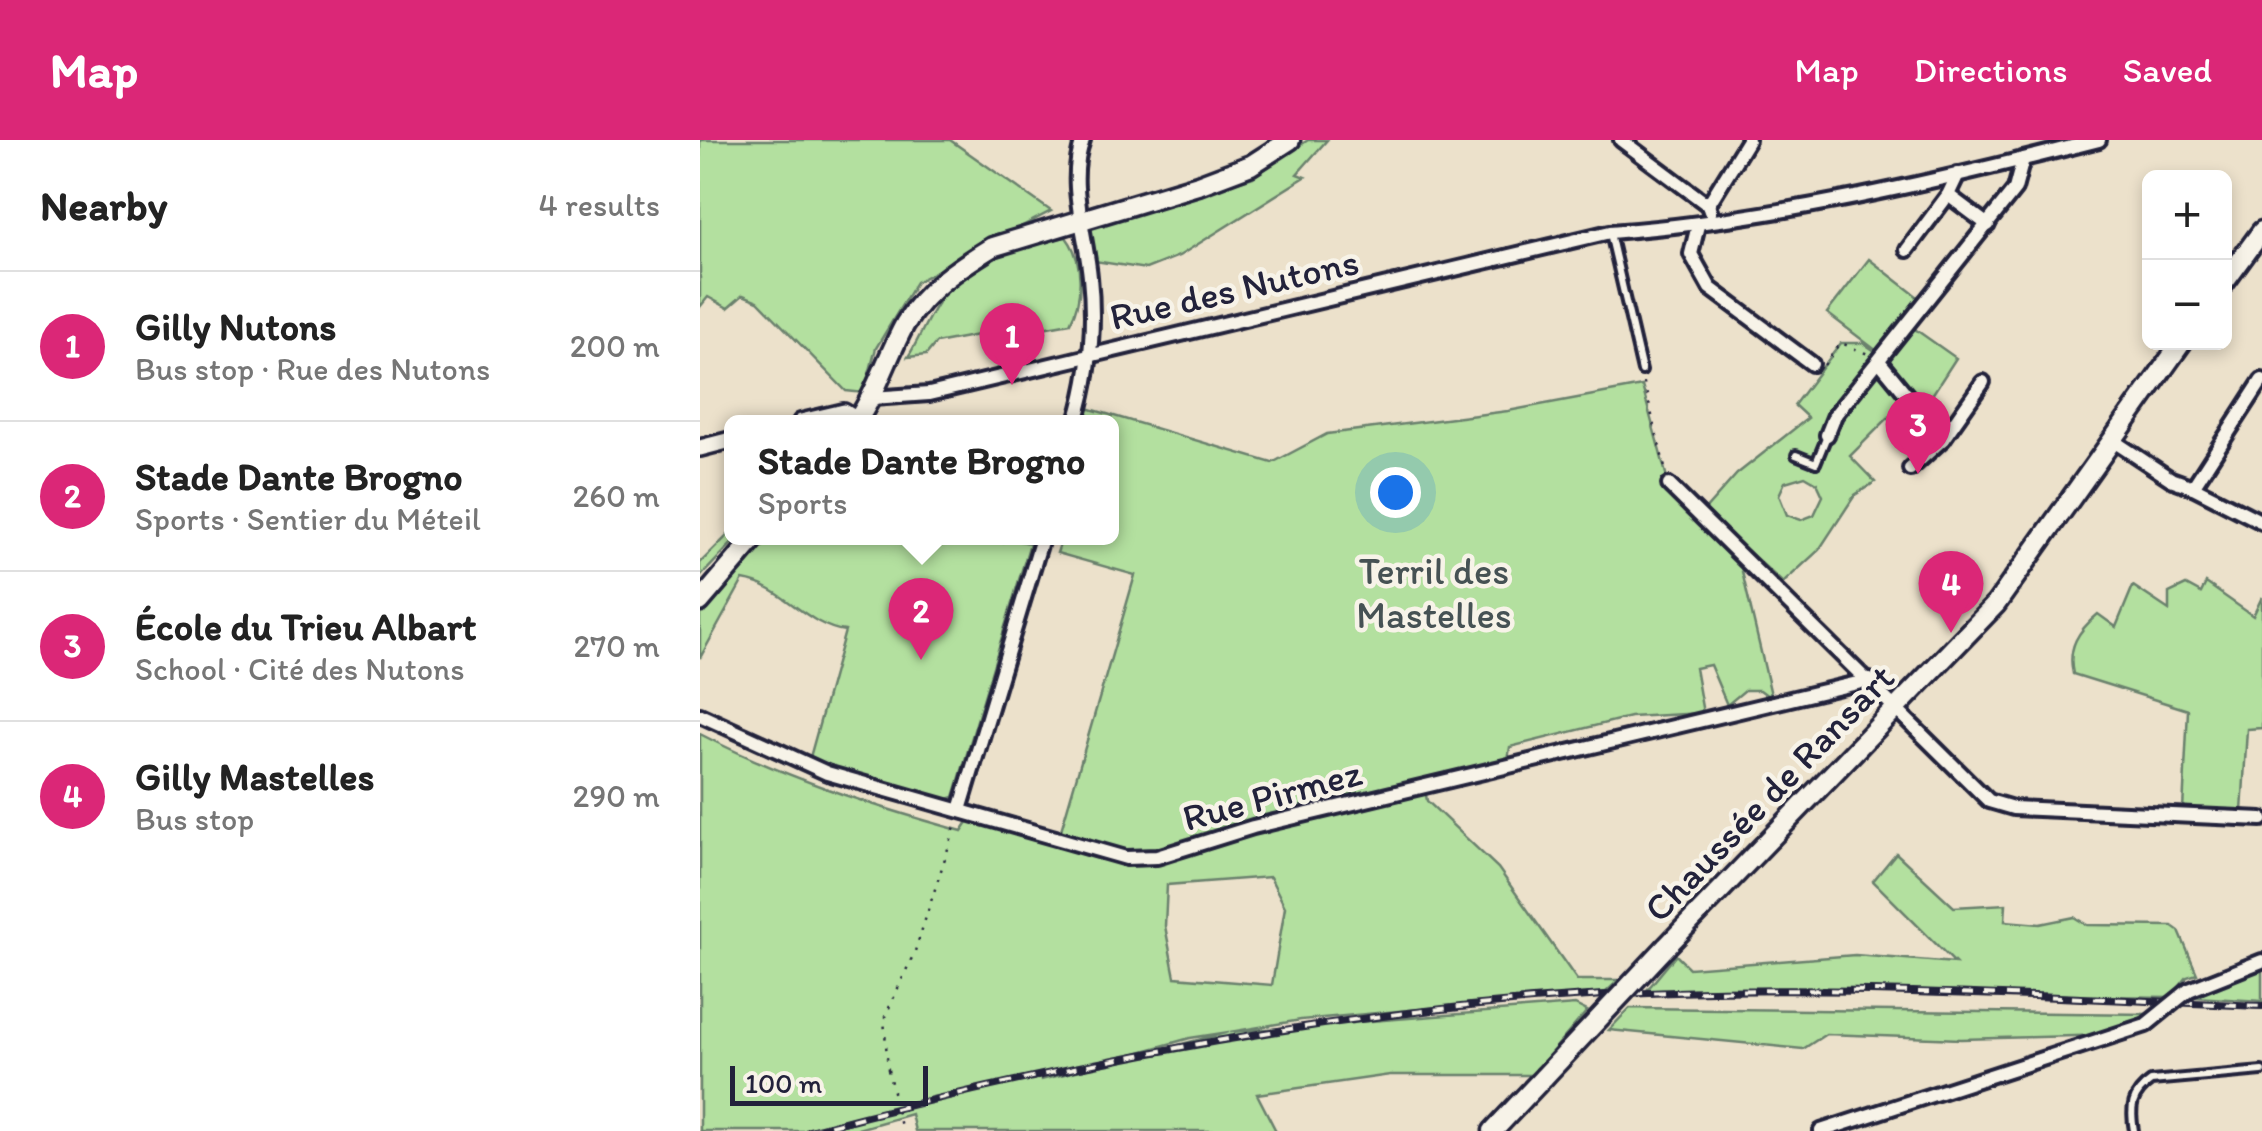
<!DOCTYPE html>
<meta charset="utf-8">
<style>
:root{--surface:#fff;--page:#f6f6f6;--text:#222;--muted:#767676;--line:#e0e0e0;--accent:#db2777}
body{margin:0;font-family:Itim,sans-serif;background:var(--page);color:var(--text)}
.controls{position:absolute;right:30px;top:30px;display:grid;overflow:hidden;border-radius:15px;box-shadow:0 5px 15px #0003}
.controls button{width:90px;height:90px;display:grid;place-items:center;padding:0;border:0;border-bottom:2px solid var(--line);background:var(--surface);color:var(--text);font:50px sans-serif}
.scale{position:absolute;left:30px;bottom:25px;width:198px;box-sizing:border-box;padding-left:10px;border:5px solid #22223b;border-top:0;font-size:28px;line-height:35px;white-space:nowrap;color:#22223b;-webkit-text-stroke:8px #f7f3e8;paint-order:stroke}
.you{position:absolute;left:695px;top:352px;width:35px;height:35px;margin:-25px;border:8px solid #fff;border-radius:50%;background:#1a73e8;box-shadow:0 0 0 15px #1a73e833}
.badge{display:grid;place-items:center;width:65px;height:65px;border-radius:50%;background:var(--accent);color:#fff;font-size:32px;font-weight:700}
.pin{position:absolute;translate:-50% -82px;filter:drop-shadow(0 2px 5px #0008)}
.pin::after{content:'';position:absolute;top:52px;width:35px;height:30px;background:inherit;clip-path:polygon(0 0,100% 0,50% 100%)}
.popup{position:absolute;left:24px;top:275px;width:395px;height:130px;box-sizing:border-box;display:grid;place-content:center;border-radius:15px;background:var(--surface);filter:drop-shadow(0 2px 8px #0005);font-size:32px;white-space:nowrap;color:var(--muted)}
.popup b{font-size:38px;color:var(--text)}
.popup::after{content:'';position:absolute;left:50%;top:100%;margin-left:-20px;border:20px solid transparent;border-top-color:var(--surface)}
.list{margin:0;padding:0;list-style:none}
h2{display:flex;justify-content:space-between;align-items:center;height:130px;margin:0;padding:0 40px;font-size:42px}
h2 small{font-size:32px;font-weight:400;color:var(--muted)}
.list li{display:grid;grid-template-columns:65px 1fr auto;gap:30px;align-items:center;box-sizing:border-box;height:150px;padding:0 40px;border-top:2px solid var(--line)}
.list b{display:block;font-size:38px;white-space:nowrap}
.list p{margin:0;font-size:32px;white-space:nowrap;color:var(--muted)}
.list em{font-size:32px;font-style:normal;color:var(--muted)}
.map{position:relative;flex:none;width:1562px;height:991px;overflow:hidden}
header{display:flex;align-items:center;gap:60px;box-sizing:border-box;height:140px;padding:0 50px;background:var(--accent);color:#fff}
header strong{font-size:48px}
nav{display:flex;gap:55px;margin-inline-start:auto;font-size:35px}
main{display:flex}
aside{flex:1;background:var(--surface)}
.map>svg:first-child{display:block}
.green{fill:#b3e09f;stroke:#6a816d;stroke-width:2.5;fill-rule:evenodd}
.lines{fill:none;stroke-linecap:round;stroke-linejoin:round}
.service-casing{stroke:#22223b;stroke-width:14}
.minor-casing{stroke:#22223b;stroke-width:20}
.tertiary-casing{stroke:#22223b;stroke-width:22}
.secondary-casing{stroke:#22223b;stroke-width:25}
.path{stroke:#22223b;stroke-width:2.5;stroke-dasharray:2.5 8;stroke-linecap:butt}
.service{stroke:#f7f3e8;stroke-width:6}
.minor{stroke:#f7f3e8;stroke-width:12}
.tertiary{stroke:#f7f3e8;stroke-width:15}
.secondary{stroke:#f7f3e8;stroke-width:18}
.rail-casing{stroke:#22223b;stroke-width:8}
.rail{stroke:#f7f3e8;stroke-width:4;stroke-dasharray:11;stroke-linecap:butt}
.minor-bridge-casing{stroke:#22223b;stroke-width:20;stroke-linecap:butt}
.secondary-bridge-casing{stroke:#22223b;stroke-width:25;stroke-linecap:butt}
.path-bridge{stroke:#22223b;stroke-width:2.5;stroke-dasharray:2.5 8;stroke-linecap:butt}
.minor-bridge{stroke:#f7f3e8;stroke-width:12}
.secondary-bridge{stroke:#f7f3e8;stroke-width:18}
.labels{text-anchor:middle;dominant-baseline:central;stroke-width:9;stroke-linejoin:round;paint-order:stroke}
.street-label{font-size:38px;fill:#22223b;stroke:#f7f3e8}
.park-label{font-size:38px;fill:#465254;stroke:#f7f3e8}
</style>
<header>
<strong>Map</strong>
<nav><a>Map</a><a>Directions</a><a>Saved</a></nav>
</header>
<main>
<aside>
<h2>Nearby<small>4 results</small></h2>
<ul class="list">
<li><span class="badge">1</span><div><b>Gilly Nutons</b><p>Bus stop · Rue des Nutons</p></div><em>200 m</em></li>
<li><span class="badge">2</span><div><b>Stade Dante Brogno</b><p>Sports · Sentier du Méteil</p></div><em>260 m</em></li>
<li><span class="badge">3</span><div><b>École du Trieu Albart</b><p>School · Cité des Nutons</p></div><em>270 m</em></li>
<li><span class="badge">4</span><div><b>Gilly Mastelles</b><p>Bus stop</p></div><em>290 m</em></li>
</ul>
</aside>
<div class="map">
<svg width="1562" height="991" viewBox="0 0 1562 991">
<rect width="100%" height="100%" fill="#ece1cb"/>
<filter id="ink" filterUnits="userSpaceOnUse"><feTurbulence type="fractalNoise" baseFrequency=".01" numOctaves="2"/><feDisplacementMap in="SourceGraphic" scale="20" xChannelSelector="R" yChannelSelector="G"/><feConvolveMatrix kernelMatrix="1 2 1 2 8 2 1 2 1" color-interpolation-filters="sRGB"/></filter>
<g filter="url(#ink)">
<!-- green -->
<g class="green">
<path d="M0,0H250L351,71L216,142L176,208L164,253L146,251L58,161L43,155L28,168L8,157L0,167Z"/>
<path d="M608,0H627L597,34L605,37L479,116L446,129L388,120L384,88L553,37Z"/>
<path d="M366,97C384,120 383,159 370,183L336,189L324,166L301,170L304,190L236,203L226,215L208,217C220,198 230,171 244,154C273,121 325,104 366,97Z"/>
<path d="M1169,119L1218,157L1177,211L1127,173Z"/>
<path d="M1212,187L1256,218L1223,269L1204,262L1150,316L1175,342L1155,355L1119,410L1083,443L1004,371L1037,334L1108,278L1094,265L1141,203H1163L1181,215ZM1105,336L1117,343L1123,356L1114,375L1101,380L1087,375L1079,355L1085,342Z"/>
<path d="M942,246L969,345L1040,423L1072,559L1060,550H1045L1027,565L1010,525L995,528L1003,573L930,577L810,607L808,620L724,643L727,661L798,728L877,840H919L906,852L601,880L530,892L875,865L887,871L832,935H690L557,954L576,991H215L211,974L151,991H0V594C83,637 172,666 262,691L270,679L359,697L435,435L357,413L362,398H411V282H379L384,267L572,323L627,294L808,271ZM570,737L585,767L572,845L475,837L465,786L467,745ZM529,892L341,940H340L490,898Z"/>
<path d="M31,392V398H37L0,437V423Z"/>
<path d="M69,398H286L303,402L305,398L330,403L254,657L231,664L109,621L145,491C106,486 83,446 43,440L0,518V472Z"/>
<path d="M1506,443L1553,476L1562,457V588L1547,589L1542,672L1483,670L1488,570L1373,534C1367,507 1378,491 1398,474L1416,487L1433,446L1469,470V453L1486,445L1501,453Z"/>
<path d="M1196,713L1254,767L1306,764L1305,781L1340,784L1374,777L1387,785L1472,786L1479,791L1497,834L1487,837L1471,857L947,850L976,815L989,828L1155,815L1255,823L1173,741Z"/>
<path d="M1562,827V861L1494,857L1501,850Z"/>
<path d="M930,868L1450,874L1410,895L1261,899L1126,894L1103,909L909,890Z"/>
</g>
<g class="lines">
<!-- service casing -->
<g class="service-casing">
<g id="service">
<path d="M910,93L942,231"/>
<path d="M1096,315L1116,323L1127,296"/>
<path d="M1434,991C1430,968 1431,955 1451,941L1562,931"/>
</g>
</g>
<!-- minor casing -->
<g class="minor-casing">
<g id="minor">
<path d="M921,0L1008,65"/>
<path d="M1258,34L1248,55L1288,85"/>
<path d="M1010,71L1008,65L1048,0"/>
<path d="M998,85L991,114L1010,148L1112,224"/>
<path d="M1207,110L1248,55"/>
<path d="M1179,221L1243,299"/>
<path d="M172,258L229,254L910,92C1074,80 1239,41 1399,0"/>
<path d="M376,282C390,236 395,185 390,137C386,92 367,43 383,0"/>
<path d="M1127,295L1135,275L1315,49L1323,19"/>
<path d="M1412,300L1471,339L1493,347L1562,240"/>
<path d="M1210,329L1243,299L1283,242"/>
<path d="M969,345L1289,661L1313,668L1562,679"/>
<path d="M1493,347L1562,382"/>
<path d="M0,575L127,633L426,718L457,717L553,687L1170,540"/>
<path d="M260,670L342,398"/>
<path d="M1489,850L1562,821"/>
<path d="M1121,991L1446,885"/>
</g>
</g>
<!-- tertiary casing -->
<g class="tertiary-casing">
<g id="tertiary">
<path d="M101,282L144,272L157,280"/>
<path d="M0,308L31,300"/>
</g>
</g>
<!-- secondary casing -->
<g class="secondary-casing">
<g id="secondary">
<path d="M1524,143L1562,91"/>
<path d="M156,282C177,252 187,217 205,184C226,149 258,128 292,107L498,45L551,25L590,0"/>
<path d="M0,462L55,398"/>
<path d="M966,807L1296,464L1482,202"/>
<path d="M793,991L844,937"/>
</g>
</g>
<!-- path -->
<g class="path">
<path d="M1124,225L1141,203L1168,214"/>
<path d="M944,243L966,332"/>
<path d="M188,930L184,879L215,811L256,684"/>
</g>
<!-- service -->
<use href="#service" class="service"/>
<!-- minor -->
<use href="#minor" class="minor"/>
<!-- tertiary -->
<use href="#tertiary" class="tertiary"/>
<!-- secondary -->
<use href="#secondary" class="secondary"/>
<!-- rail casing -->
<g class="rail-casing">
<path id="rail" d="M109,991C350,927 596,879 845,859C1082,840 1324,856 1562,866"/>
</g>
<!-- rail -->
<use href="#rail" class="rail"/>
<!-- minor-bridge casing -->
<g class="minor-bridge-casing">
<path id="minor-bridge" d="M1446,885L1489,850"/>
</g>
<!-- secondary-bridge casing -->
<g class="secondary-bridge-casing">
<path id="secondary-bridge" d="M844,937L966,807"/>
</g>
<!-- path-bridge -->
<path class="path-bridge" d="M188,930L202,991"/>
<!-- minor-bridge -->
<use href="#minor-bridge" class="minor-bridge"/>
<!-- secondary-bridge -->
<use href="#secondary-bridge" class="secondary-bridge"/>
</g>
</g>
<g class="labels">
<!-- street labels -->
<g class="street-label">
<text transform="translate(534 149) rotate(-13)">Rue des Nutons</text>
<text transform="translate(1069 653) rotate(-46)">Chaussée de Ransart</text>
<text transform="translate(572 655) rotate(-15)">Rue Pirmez</text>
</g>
<!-- park labels -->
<g class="park-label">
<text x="734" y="431">Terril des<tspan x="734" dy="44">Mastelles</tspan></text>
</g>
</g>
</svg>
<div class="controls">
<button>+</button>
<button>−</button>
</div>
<div class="scale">100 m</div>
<div class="you"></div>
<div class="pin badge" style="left:312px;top:245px">1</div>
<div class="pin badge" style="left:221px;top:520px">2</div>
<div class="popup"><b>Stade Dante Brogno</b>Sports</div>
<div class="pin badge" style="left:1218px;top:334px">3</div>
<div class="pin badge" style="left:1251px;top:493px">4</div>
</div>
</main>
